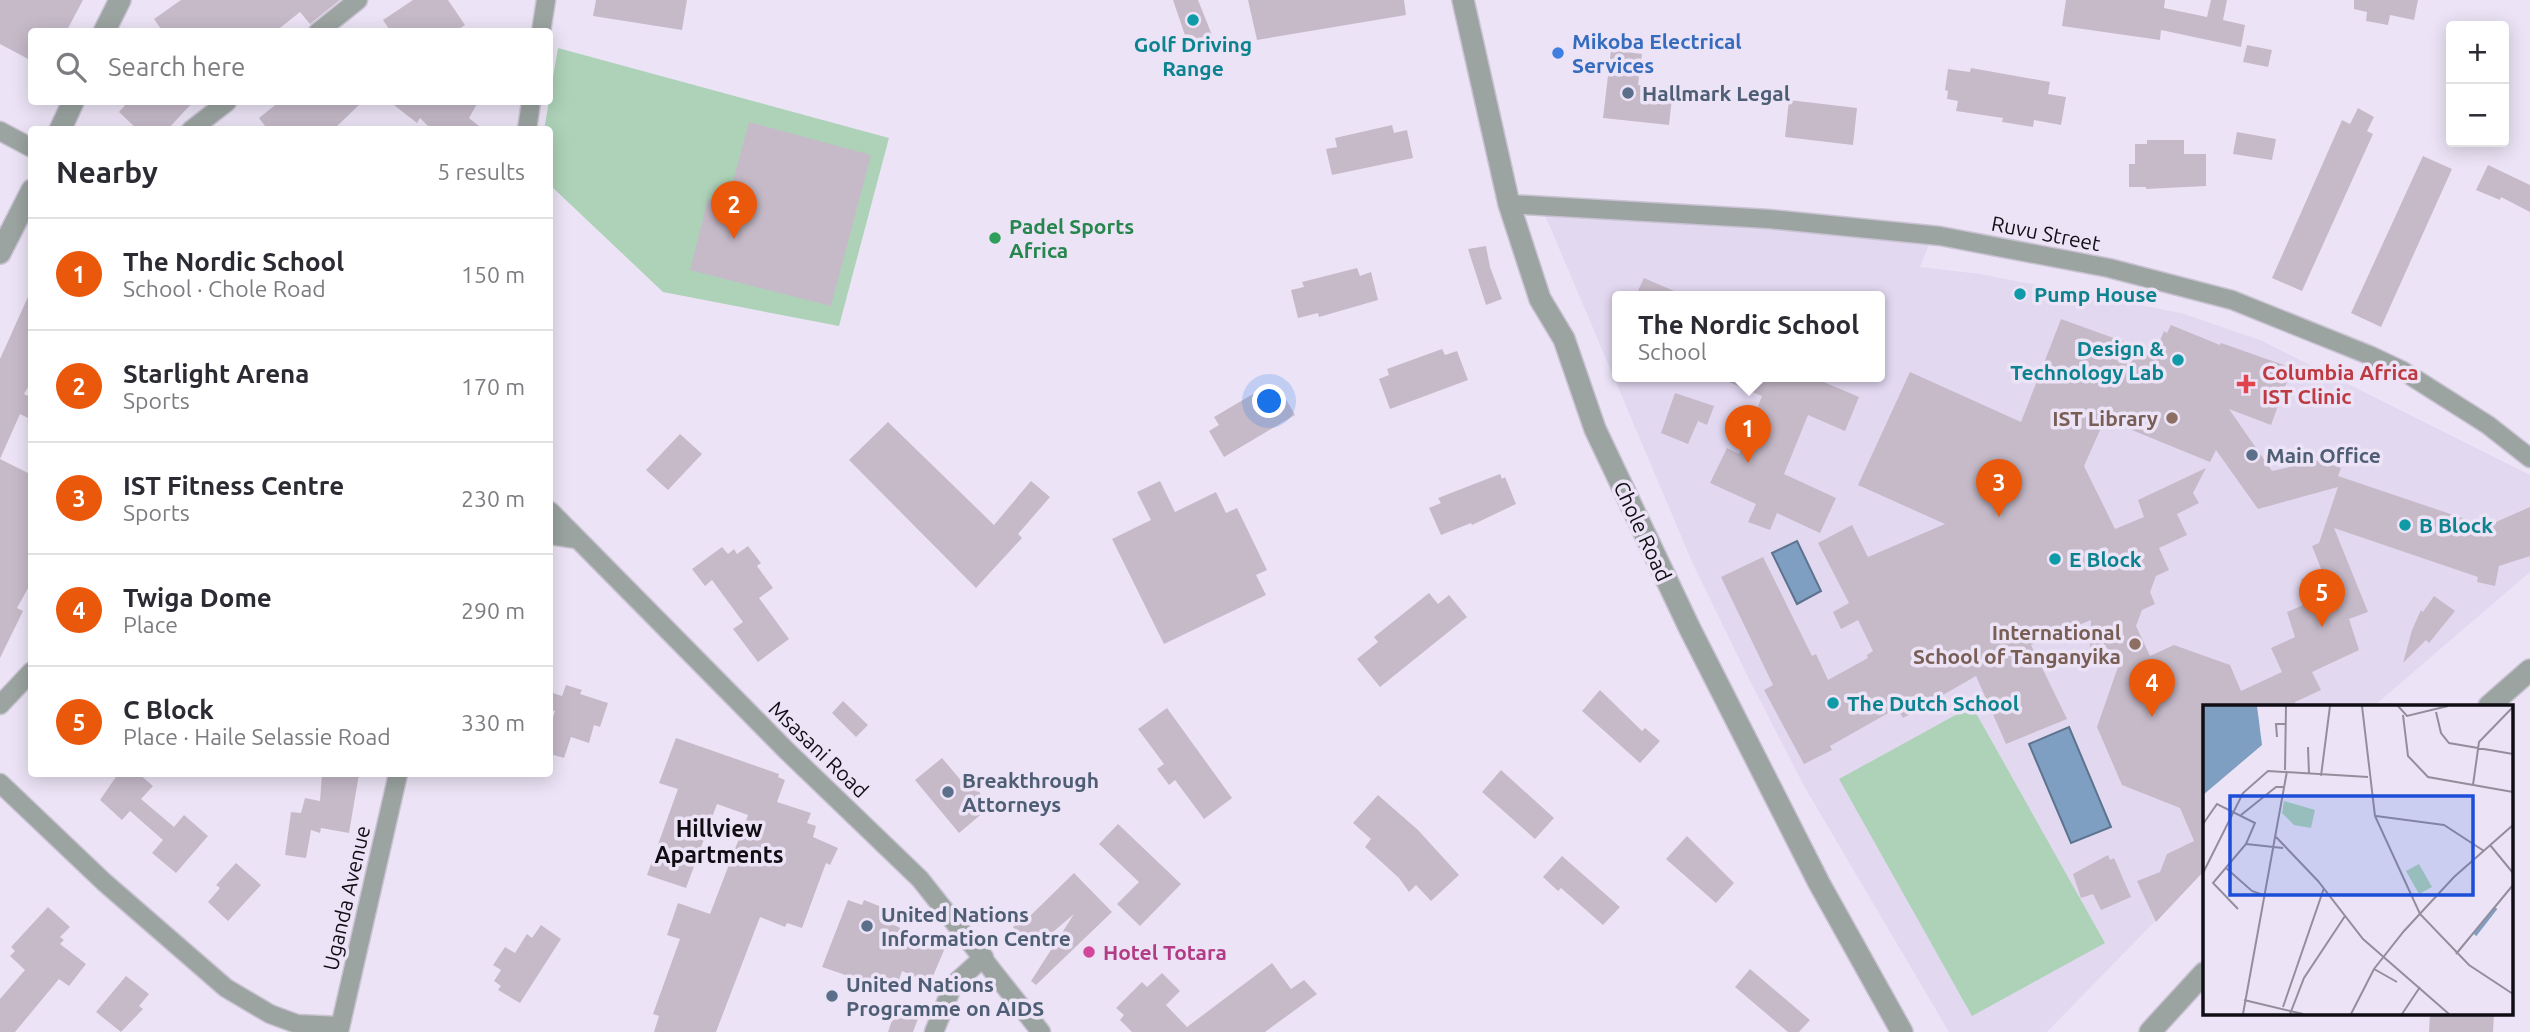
<!DOCTYPE html>
<meta charset="utf-8">
<style>
:root{--surface:#fff;--page:#f7f7f7;--text:#2b2b33;--muted:#7c7c81;--line:#e1e1e2;--accent:#ea580c}
body{margin:0;font-family:Ubuntu,sans-serif;background:var(--page);color:var(--text)}
.controls{position:absolute;right:21px;top:21px;display:grid;overflow:hidden;border-radius:7px;box-shadow:0 4px 18px #0003}
.controls button{width:63px;height:63px;display:grid;place-items:center;padding:0;border:0;border-bottom:2px solid var(--line);background:var(--surface);color:var(--text);font:35px sans-serif}
.you{position:absolute;left:1270px;top:402px;width:24px;height:24px;margin:-18px;border:5px solid #fff;border-radius:50%;background:#1a73e8;box-shadow:0 0 0 10px #1a73e833}
.badge{display:grid;place-items:center;width:46px;height:46px;border-radius:50%;background:var(--accent);color:#fff;font-size:23px;font-weight:700}
.pin{position:absolute;translate:-50% -58px;filter:drop-shadow(0 2px 4px #0008)}
.pin::after{content:'';position:absolute;top:37px;width:24px;height:21px;background:inherit;clip-path:polygon(0 0,100% 0,50% 100%)}
.popup{position:absolute;left:1612px;top:291px;width:273px;height:91px;box-sizing:border-box;display:grid;place-content:center;border-radius:7px;background:var(--surface);filter:drop-shadow(0 2px 5px #0005);font-size:23px;white-space:nowrap;color:var(--muted)}
.popup b{font-size:26px;color:var(--text)}
.popup::after{content:'';position:absolute;left:50%;top:100%;margin-left:-14px;border:14px solid transparent;border-top-color:var(--surface)}
.list{margin:0;padding:0;list-style:none}
h2{display:flex;justify-content:space-between;align-items:center;height:91px;margin:0;padding:0 28px;font-size:30px}
h2 small{font-size:23px;font-weight:400;color:var(--muted)}
.list li{display:grid;grid-template-columns:46px 1fr auto;gap:21px;align-items:center;box-sizing:border-box;height:112px;padding:0 28px;border-top:2px solid var(--line)}
.list b{display:block;font-size:26px;white-space:nowrap}
.list p{margin:0;font-size:23px;white-space:nowrap;color:var(--muted)}
.list em{font-size:23px;font-style:normal;color:var(--muted)}
.icon{flex:none;width:38px;height:38px;fill:none;stroke:currentColor;stroke-width:2;stroke-linecap:round;stroke-linejoin:round}
.map{position:relative;flex:none;width:2530px;height:1032px;overflow:hidden}
.search{position:absolute;background:var(--surface);box-shadow:0 4px 18px #0003;left:28px;top:28px;width:525px;height:77px;display:flex;align-items:center;gap:18px;box-sizing:border-box;padding:0 24px;border-radius:7px;color:var(--muted);font-size:26px}
.panel{position:absolute;background:var(--surface);box-shadow:0 4px 18px #0003;left:28px;top:126px;width:525px;height:651px;border-radius:7px}
.map>svg:first-child{display:block}
.built{fill:#e2d8f0;fill-rule:evenodd}
.green{fill:#add2b8}
.water{fill:#7e9ec2;stroke:#5d738e;stroke-width:2}
.building{fill:#c6bac9;fill-rule:evenodd}
.lines{fill:none;stroke-linecap:round;stroke-linejoin:round}
.minor-casing{stroke:#c9c2d2;stroke-width:21}
.tertiary-casing{stroke:#c9c2d2;stroke-width:24}
.minor{stroke:#9ba4a1;stroke-width:18}
.tertiary{stroke:#9ba4a1;stroke-width:21}
.culture-dot{fill:#0f9aa8;stroke:#ece4f6;stroke-width:2.5}
.shop-dot{fill:#3f7fe0;stroke:#ece4f6;stroke-width:2.5}
.service-dot{fill:#5c6f8a;stroke:#ece4f6;stroke-width:2.5}
.leisure-dot{fill:#2e9e5b;stroke:#ece4f6;stroke-width:2.5}
.health-dot{fill:#e0444e;stroke:#ece4f6;stroke-width:2.5}
.education-dot{fill:#8d6e63;stroke:#ece4f6;stroke-width:2.5}
.hotel-dot{fill:#d1479c;stroke:#ece4f6;stroke-width:2.5}
.labels{text-anchor:middle;dominant-baseline:central;stroke-width:7;stroke-linejoin:round;paint-order:stroke}
.shop-label{font-size:21px;font-weight:bold;fill:#366cbe;stroke:#ece4f6;text-anchor:start}
.culture-label{font-size:21px;font-weight:bold;fill:#0d838f;stroke:#ece4f6;text-anchor:start}
.service-label{font-size:21px;font-weight:bold;fill:#4e5e75;stroke:#ece4f6;text-anchor:start}
.leisure-label{font-size:21px;font-weight:bold;fill:#27864d;stroke:#ece4f6;text-anchor:start}
.street-label{font-size:21px;fill:#100e14;stroke:#ece4f6}
.health-label{font-size:21px;font-weight:bold;fill:#be3a42;stroke:#ece4f6;text-anchor:start}
.education-label{font-size:21px;font-weight:bold;fill:#785e54;stroke:#ece4f6;text-anchor:end}
.hotel-label{font-size:21px;font-weight:bold;fill:#b23c85;stroke:#ece4f6;text-anchor:start}
.neighbourhood-label{font-size:23px;font-weight:bold;fill:#100e14;stroke:#ece4f6}
.inset-river{fill:none;stroke:#7e9ec2;stroke-width:3.5}
.inset-road{fill:none;stroke:#948e9c;stroke-width:2}
.view{fill:#1d4ed8;fill-opacity:0.15;stroke:#1d4ed8;stroke-width:3.5}
.inset-edge{fill:none;stroke:#100e14;stroke-width:3.5}
</style>
<div class="map">
<svg width="2530" height="1032" viewBox="0 0 2530 1032">
<rect width="100%" height="100%" fill="#ece4f6"/>
<!-- built -->
<path class="built" d="M1545,215L1734,223L1931,240L1920,267L1980,274L2181,313L2260,340L2530,475V572L2374,706H2204V871L2047,1032H1949L1804,786L1749,679L1693,564ZM1617,297H1879V377H1617Z"/>
<!-- green -->
<g class="green">
<path d="M558,48L889,138L839,326L663,292L550,185V130H544Z"/>
<path d="M1972,706L2105,943L1972,1016L1839,779Z"/>
</g>
<!-- water -->
<g class="water">
<path d="M1797,541L1821,591L1797,604L1772,553Z"/>
<path d="M2069,727L2111,827L2071,843L2029,744Z"/>
</g>
<!-- building -->
<g class="building">
<path d="M0,0H83L66,32H32V61L0,44Z"/>
<path d="M181,0H340L310,24L300,12L275,32H163L154,19Z"/>
<path d="M413,0H448L465,25L454,32H391L383,20Z"/>
<path d="M596,0H687L682,30L593,16Z"/>
<path d="M1173,0H1198L1214,40L1191,53Z"/>
<path d="M1248,0H1404L1406,15L1257,40Z"/>
<path d="M2066,0H2165L2164,8L2207,17L2211,0H2227L2223,20L2245,25L2241,47L2161,30L2160,40L2062,26Z"/>
<path d="M2354,0H2418L2414,20L2390,15L2388,25L2366,21L2367,12L2354,9Z"/>
<path d="M2247,45L2272,50L2268,67L2243,62Z"/>
<path d="M1611,50L1642,54L1638,85L1673,89L1669,125L1603,118Z"/>
<path d="M1971,68L2050,82L2048,94L2066,97L2061,125L2034,120L2033,127L2002,122L2003,118L1956,111L1958,101L1947,99L1948,91L1945,90L1948,69L1970,72Z"/>
<path d="M1789,100L1857,108L1853,145L1785,137Z"/>
<path d="M128,102H193L167,130H138L119,112Z"/>
<path d="M279,102H362L333,130H268L259,118Z"/>
<path d="M390,102H478L469,118L484,130H432L420,118L417,123Z"/>
<path d="M2358,108L2374,117L2367,131L2373,134L2302,291L2272,278L2342,120L2350,124Z"/>
<path d="M749,122L871,155L831,306L690,270L708,199L727,204Z"/>
<path d="M1392,125L1394,133L1407,130L1413,158L1332,175L1326,149L1337,147L1335,138Z"/>
<path d="M2237,132L2276,139L2272,160L2233,154Z"/>
<path d="M2147,140H2184V154H2206V186L2146,189V187H2129V164H2135V144H2147Z"/>
<path d="M2423,156L2452,169L2381,327L2351,313Z"/>
<path d="M2488,165L2530,185V212L2501,197L2500,200L2476,190Z"/>
<path d="M1486,246L1490,267L1502,299L1486,305L1468,249Z"/>
<path d="M1357,268L1360,276L1371,272L1378,300L1319,317L1318,313L1298,318L1291,290L1304,287L1302,282Z"/>
<path d="M1644,278L1688,297H1635Z"/>
<path d="M32,288V380L24,394L32,398V420L20,414L0,459L32,475V581L17,608L23,611L0,658V359Z"/>
<path d="M2061,319L2155,353L2164,331L2167,333L2171,325L2220,345L2221,343L2292,368L2271,425L2229,409L2272,471L2321,460L2341,468L2338,476L2480,524L2478,530L2530,507V556L2499,566L2495,586L2477,582L2478,577L2334,528L2368,612L2349,619L2359,650L2312,672L2321,690L2295,702L2296,706H2204V871L2156,922L2137,881L2160,872L2167,854L2194,841L2180,808L2122,785L2097,727L2119,664L2103,643L2090,649L2091,620L2031,645L2067,719L2006,744L1976,676L1903,718L1897,708L1830,746L1832,750L1804,764L1764,690L1773,685L1721,577L1763,557L1812,656L1816,654L1828,680L1868,658L1867,655L1873,651L1858,620L1841,629L1833,612L1849,603L1818,543L1852,525L1868,557L1945,524L1858,485L1910,372L2021,422ZM2105,419L2210,462L2216,450L2258,509L2338,487L2319,543L2312,546L2322,571L2301,579L2308,603L2287,612L2295,637L2271,648L2282,672L2241,691L2230,665L2174,645L2150,656L2136,626L2142,610L2155,604L2150,592L2156,576L2169,570L2159,548L2187,535L2177,514L2199,503L2193,493L2206,468L2138,500L2144,517L2115,529L2084,466Z"/>
<path d="M1442,349L1445,355L1457,351L1468,380L1390,409L1379,379L1389,375L1387,369Z"/>
<path d="M1717,377H1812L1859,397L1845,431L1808,415L1784,474L1836,498L1820,533L1777,513L1770,530L1748,522L1756,504L1710,483L1727,448L1739,454L1762,396Z"/>
<path d="M1265,387L1271,397L1281,391L1295,415L1224,457L1209,431L1219,425L1214,417Z"/>
<path d="M1675,393L1714,406L1707,425L1698,421L1688,444L1661,433Z"/>
<path d="M888,422L994,525L1031,481L1050,497L1018,534L1022,538L976,588L849,460Z"/>
<path d="M680,434L702,454L668,490L646,470Z"/>
<path d="M1500,474L1502,479L1505,477L1516,504L1472,525L1471,523L1441,535L1429,508L1441,503L1438,498Z"/>
<path d="M1160,481L1175,512L1216,492L1226,513L1237,508L1267,570L1256,575L1266,595L1164,644L1112,539L1151,520L1137,492Z"/>
<path d="M748,546L761,563L757,566L773,588L759,598L789,639L758,662L733,629L743,622L712,580L705,586L692,569L722,547L728,554L734,549L737,554Z"/>
<path d="M1429,593L1438,604L1449,595L1467,617L1380,687L1357,659L1378,642L1374,637Z"/>
<path d="M2434,596L2455,611L2429,643L2426,640L2403,663L2412,630L2421,610L2423,612Z"/>
<path d="M566,685L582,690L580,694L608,703L600,727L594,725L589,743L571,737L564,758L550,754V728L555,711L550,709V692L562,696Z"/>
<path d="M1600,690L1642,731L1645,728L1660,741L1640,763L1582,711Z"/>
<path d="M843,701L868,725L856,737L832,713Z"/>
<path d="M1167,708L1232,798L1204,819L1175,780L1169,785L1157,769L1164,764L1138,729Z"/>
<path d="M676,738L779,774L778,777L785,780L777,802L811,813L807,823L816,826L813,837L838,848L830,865L826,863L802,928L787,923L785,927L760,917L716,1032H654L659,1016L653,1014L680,939L667,935L678,903L710,914L748,815L717,804L686,888L647,875L678,789L659,783Z"/>
<path d="M942,758L969,790L974,786L991,806L959,833L915,780Z"/>
<path d="M1501,770L1554,818L1535,839L1482,792Z"/>
<path d="M118,774H139L153,786L141,799L174,827L184,815L208,836L176,873L152,853L163,840L130,811L122,820L100,800Z"/>
<path d="M322,774H359L349,833L321,828L320,833L311,830L306,858L285,855L291,812L301,813L305,798L320,801Z"/>
<path d="M1378,795L1418,830L1459,875L1431,901L1416,885L1409,892L1399,878L1365,847L1371,839L1353,823Z"/>
<path d="M1118,824L1181,884L1140,926L1117,904L1139,882L1099,844Z"/>
<path d="M1687,836L1734,883L1716,903L1666,859Z"/>
<path d="M2108,855L2110,860L2114,858L2131,897L2101,910L2093,894L2081,898L2073,874Z"/>
<path d="M1562,856L1620,907L1603,925L1561,888L1558,891L1543,877Z"/>
<path d="M236,863L261,885L228,921L208,902L220,888L216,885Z"/>
<path d="M1074,873L1112,912L1036,985L1031,981L1074,914L1032,950L1013,927L1028,914L1030,916Z"/>
<path d="M848,900L862,905L864,900L889,910L885,921L945,948L930,983L902,971L895,992L822,967Z"/>
<path d="M48,907L70,927L60,937L64,940L60,944L86,964L69,986L59,979L15,1032H0V999L25,970L10,956L15,951L11,947Z"/>
<path d="M541,925L561,939L520,1003L498,990L501,986L494,981L501,970L493,965L505,947L515,953L527,934L532,938Z"/>
<path d="M1272,963L1291,989L1304,980L1317,994L1265,1032H1132L1120,1020L1124,1015L1116,1008L1142,982L1147,987L1162,973L1180,991L1166,1005L1187,1027Z"/>
<path d="M1750,969L1810,1020L1799,1032H1788L1735,987Z"/>
<path d="M126,976L149,994L139,1006L143,1009L121,1032L96,1012Z"/>
<path d="M895,1011L918,1019L913,1032H888Z"/>
<path d="M2430,1013H2494L2493,1032H2429Z"/>
</g>
<g class="lines">
<!-- minor casing -->
<g class="minor-casing">
<g id="minor">
<path d="M318,32L358,0"/>
<path d="M541,32L546,0"/>
<path d="M191,130L227,102"/>
<path d="M527,130L531,102"/>
<path d="M0,131L32,148"/>
<path d="M1509,204L1769,219L1940,236L2109,268L2232,300L2369,355L2403,371L2488,425L2530,458"/>
<path d="M550,511L787,751L920,879L1041,1032"/>
<path d="M550,535L576,539"/>
<path d="M0,705L32,671"/>
<path d="M0,783L104,882L226,988L270,1014L297,1024L340,1026"/>
<path d="M339,1032L398,774"/>
<path d="M934,1032L953,985L984,957"/>
</g>
</g>
<!-- tertiary casing -->
<g class="tertiary-casing">
<g id="tertiary">
<path d="M1463,0L1509,204L1540,299L1564,339L1595,429L1690,629L1819,883L1902,1032"/>
<path d="M104,32L120,0"/>
<path d="M60,130L73,102"/>
<path d="M0,253L32,190"/>
<path d="M2489,706L2530,670"/>
<path d="M2150,1032L2204,973"/>
</g>
</g>
<!-- minor -->
<use href="#minor" class="minor"/>
<!-- tertiary -->
<use href="#tertiary" class="tertiary"/>
</g>
<!-- markers -->
<g class="culture-dot">
<circle cx="1193" cy="20" r="7"/>
<circle cx="2020" cy="294" r="7"/>
<circle cx="2178" cy="360" r="7"/>
<circle cx="2405" cy="525" r="7"/>
<circle cx="2055" cy="559" r="7"/>
<circle cx="1833" cy="703" r="7"/>
</g>
<circle class="shop-dot" cx="1558" cy="53" r="7"/>
<g class="service-dot">
<circle cx="1628" cy="93" r="7"/>
<circle cx="2252" cy="455" r="7"/>
<circle cx="948" cy="792" r="7"/>
<circle cx="867" cy="926" r="7"/>
<circle cx="832" cy="996" r="7"/>
</g>
<circle class="leisure-dot" cx="995" cy="238" r="7"/>
<path class="health-dot" d="M2242.5 373.5h7v7h7v7h-7v7h-7v-7h-7v-7h7z"/>
<g class="education-dot">
<circle cx="2172" cy="418" r="7"/>
<circle cx="2135" cy="644" r="7"/>
</g>
<circle class="hotel-dot" cx="1089" cy="952" r="7"/>
<g class="labels">
<!-- shop labels -->
<g class="shop-label">
<text x="1572" y="41">Mikoba Electrical<tspan x="1572" dy="24">Services</tspan></text>
</g>
<!-- culture labels -->
<g class="culture-label">
<text x="1193" y="44" text-anchor="middle">Golf Driving<tspan x="1193" dy="24">Range</tspan></text>
<text x="2034" y="294">Pump House</text>
<text x="2164" y="348" text-anchor="end">Design &amp;<tspan x="2164" dy="24">Technology Lab</tspan></text>
<text x="2419" y="525">B Block</text>
<text x="2069" y="559">E Block</text>
<text x="1847" y="703">The Dutch School</text>
</g>
<!-- service labels -->
<g class="service-label">
<text x="1642" y="93">Hallmark Legal</text>
<text x="2266" y="455">Main Office</text>
<text x="962" y="780">Breakthrough<tspan x="962" dy="24">Attorneys</tspan></text>
<text x="881" y="914">United Nations<tspan x="881" dy="24">Information Centre</tspan></text>
<text x="846" y="984">United Nations<tspan x="846" dy="24">Programme on AIDS</tspan></text>
</g>
<!-- leisure labels -->
<g class="leisure-label">
<text x="1009" y="226">Padel Sports<tspan x="1009" dy="24">Africa</tspan></text>
</g>
<!-- street labels -->
<g class="street-label">
<text transform="translate(2046 233) rotate(11)">Ruvu Street</text>
<text transform="translate(1643 531) rotate(65)">Chole Road</text>
<text transform="translate(819 749) rotate(44)">Msasani Road</text>
<text transform="translate(346 898) rotate(-77)">Uganda Avenue</text>
</g>
<!-- health labels -->
<g class="health-label">
<text x="2262" y="372">Columbia Africa<tspan x="2262" dy="24">IST Clinic</tspan></text>
</g>
<!-- education labels -->
<g class="education-label">
<text x="2158" y="418">IST Library</text>
<text x="2121" y="632">International<tspan x="2121" dy="24">School of Tanganyika</tspan></text>
</g>
<!-- hotel labels -->
<g class="hotel-label">
<text x="1103" y="952">Hotel Totara</text>
</g>
<!-- neighbourhood labels -->
<g class="neighbourhood-label">
<text x="719" y="828">Hillview<tspan x="719" dy="26">Apartments</tspan></text>
</g>
</g>
<!-- overview -->
<g transform="translate(2203 705)">
<rect width="310" height="310" fill="#ece4f6"/>
<path d="M81,96L112,105L108,123L91,120L79,108ZM216,159L229,182L216,189L203,166Z" fill="#add2b8"/>
<path d="M0,1H54L59,40L0,90Z" fill="#7e9ec2"/>
<path class="inset-river" d="M272,230L293,203"/>
<path class="inset-road" d="M159,1L172,111L217,209L266,260L310,289M195,1L204,11L245,1M233,7L238,28L246,38L310,49M200,10L205,51L225,72L310,87M74,32L73,19H83M105,42L106,69M82,65L83,1M118,71L127,1M270,80L276,37L310,2M38,110L73,82H81M173,111L241,120L281,146M0,119L14,99L52,118L43,139L10,178L35,204M73,132L115,176L160,234L246,309M43,139L80,143M287,140L310,168M23,163L49,186L60,190M0,168L40,88L65,66L165,72M253,249L310,180M171,264L194,277M41,295L100,309M80,302L121,183M40,309L84,66M87,309L101,273L142,211M148,309L171,264L201,226L251,172L310,120M199,309L217,282"/>
<path class="view" d="M27,91H270V190H27Z"/>
<rect width="310" height="310" class="inset-edge"/>
</g>
</svg>
<div class="controls">
<button>+</button>
<button>−</button>
</div>
<div class="you"></div>
<div class="pin badge" style="left:1748px;top:463px">1</div>
<div class="popup"><b>The Nordic School</b>School</div>
<div class="pin badge" style="left:734px;top:239px">2</div>
<div class="pin badge" style="left:1999px;top:517px">3</div>
<div class="pin badge" style="left:2152px;top:717px">4</div>
<div class="pin badge" style="left:2322px;top:627px">5</div>
<div class="search"><svg class="icon" aria-label="search" viewBox="0 0 24 24"><circle cx="10" cy="10" r="6"/><path d="M15 15l6 6"/></svg>Search here</div>
<section class="panel">
<h2>Nearby<small>5 results</small></h2>
<ul class="list">
<li><span class="badge">1</span><div><b>The Nordic School</b><p>School · Chole Road</p></div><em>150 m</em></li>
<li><span class="badge">2</span><div><b>Starlight Arena</b><p>Sports</p></div><em>170 m</em></li>
<li><span class="badge">3</span><div><b>IST Fitness Centre</b><p>Sports</p></div><em>230 m</em></li>
<li><span class="badge">4</span><div><b>Twiga Dome</b><p>Place</p></div><em>290 m</em></li>
<li><span class="badge">5</span><div><b>C Block</b><p>Place · Haile Selassie Road</p></div><em>330 m</em></li>
</ul>
</section>
</div>
